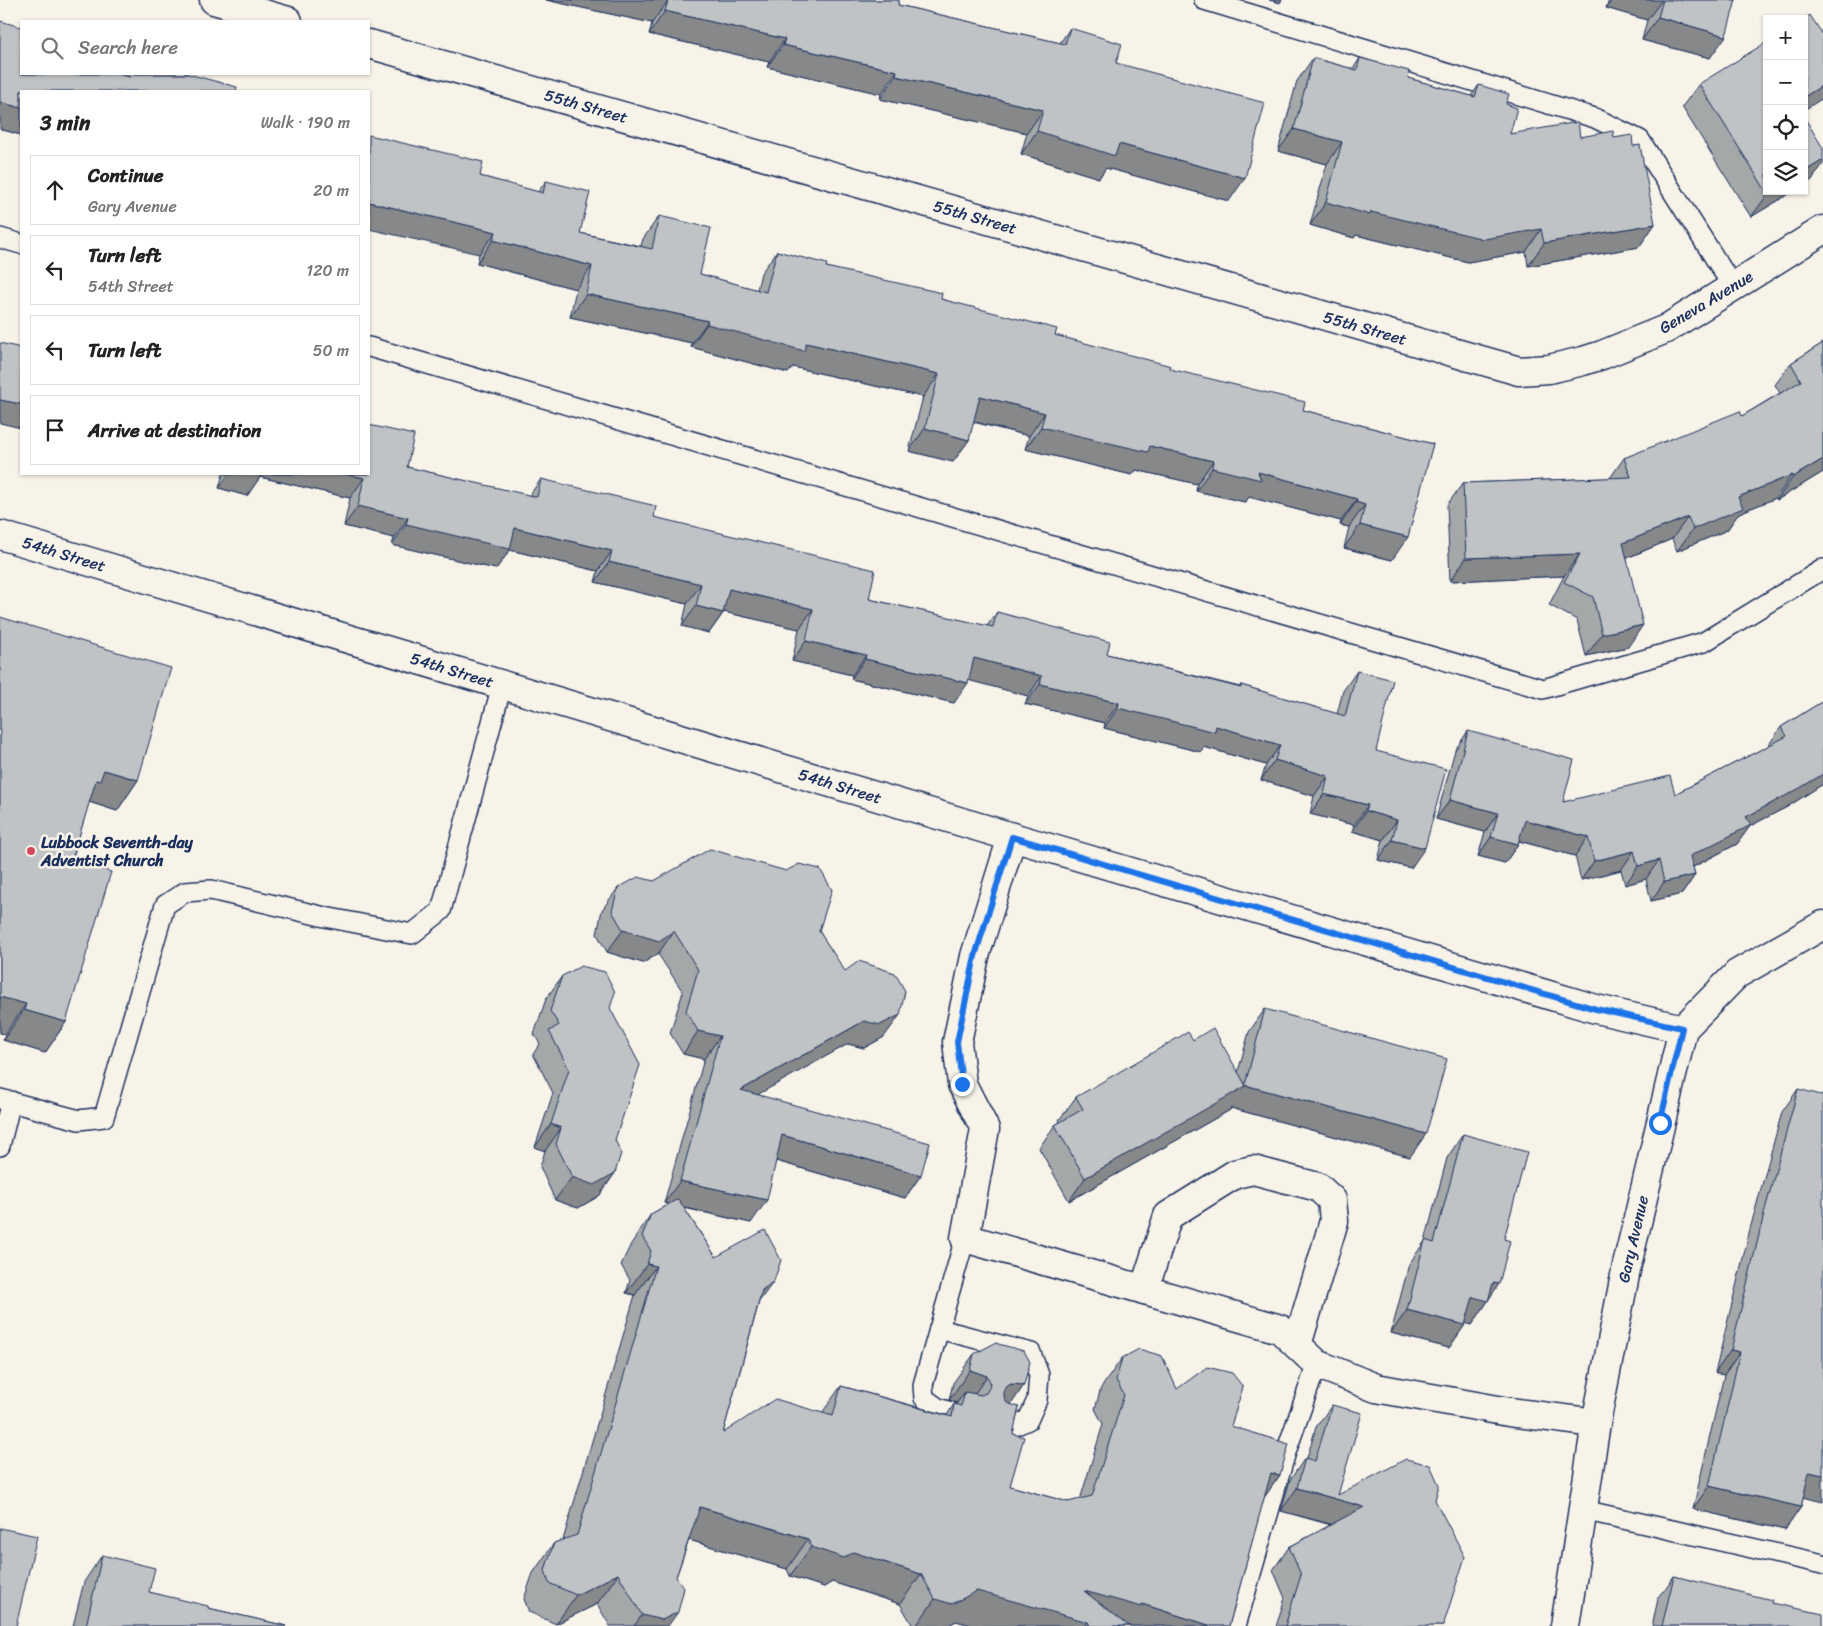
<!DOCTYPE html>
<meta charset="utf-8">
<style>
:root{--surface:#fff;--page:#f2f2f2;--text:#222;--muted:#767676;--line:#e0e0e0}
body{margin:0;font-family:Sriracha,sans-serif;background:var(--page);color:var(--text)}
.controls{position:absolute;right:15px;top:15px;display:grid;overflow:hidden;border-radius:0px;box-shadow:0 1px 4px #0004}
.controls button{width:45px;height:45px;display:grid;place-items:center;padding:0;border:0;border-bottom:1px solid var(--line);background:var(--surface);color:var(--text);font:25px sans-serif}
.stop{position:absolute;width:15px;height:15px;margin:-11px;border:4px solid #1a73e8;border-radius:50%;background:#fff}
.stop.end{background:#1a73e8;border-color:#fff;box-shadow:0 1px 5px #0008}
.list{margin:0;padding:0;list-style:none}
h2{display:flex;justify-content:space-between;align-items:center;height:65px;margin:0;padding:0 20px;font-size:21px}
h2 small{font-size:16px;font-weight:400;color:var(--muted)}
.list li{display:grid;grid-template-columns:32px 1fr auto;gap:15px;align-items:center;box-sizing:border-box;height:70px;margin:0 10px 10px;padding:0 10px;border:1px solid var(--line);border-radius:0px}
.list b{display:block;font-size:19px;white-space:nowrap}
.list p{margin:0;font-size:16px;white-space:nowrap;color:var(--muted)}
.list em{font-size:16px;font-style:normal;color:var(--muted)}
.icon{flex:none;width:28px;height:28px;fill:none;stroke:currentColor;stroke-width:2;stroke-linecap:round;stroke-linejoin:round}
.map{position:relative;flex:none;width:1823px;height:1626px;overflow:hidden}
.search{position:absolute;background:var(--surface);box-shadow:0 1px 4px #0004;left:20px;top:20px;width:350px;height:55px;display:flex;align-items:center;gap:12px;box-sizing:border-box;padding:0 18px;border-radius:0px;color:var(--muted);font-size:19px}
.panel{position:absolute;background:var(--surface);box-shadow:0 1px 4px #0004;left:20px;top:90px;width:350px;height:385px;border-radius:0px}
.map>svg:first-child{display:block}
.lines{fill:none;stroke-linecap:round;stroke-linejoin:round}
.service-casing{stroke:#1b2f5e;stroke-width:22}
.minor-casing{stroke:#1b2f5e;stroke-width:31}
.service{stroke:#f7f3e8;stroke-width:19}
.minor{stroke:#f7f3e8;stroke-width:28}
.wall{fill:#a5a8a9;stroke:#1b2f5e}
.shaded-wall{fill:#86888a;stroke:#1b2f5e}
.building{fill:#c0c3c5;stroke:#1b2f5e}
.route{stroke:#1a73e8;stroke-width:6}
.poi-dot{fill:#d1495b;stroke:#f7f3e8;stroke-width:2}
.labels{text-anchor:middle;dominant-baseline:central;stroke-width:5;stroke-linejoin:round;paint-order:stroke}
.street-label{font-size:16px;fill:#1b2f5e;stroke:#f7f3e8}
.poi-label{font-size:16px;font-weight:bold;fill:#1b2f5e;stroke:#f7f3e8;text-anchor:start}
</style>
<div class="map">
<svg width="1823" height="1626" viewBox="0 0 1823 1626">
<rect width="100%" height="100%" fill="#f7f3e8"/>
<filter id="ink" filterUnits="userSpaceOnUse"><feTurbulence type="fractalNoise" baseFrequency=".02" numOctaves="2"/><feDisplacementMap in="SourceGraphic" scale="10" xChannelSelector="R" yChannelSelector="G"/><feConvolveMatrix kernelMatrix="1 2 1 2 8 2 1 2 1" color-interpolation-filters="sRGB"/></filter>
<g filter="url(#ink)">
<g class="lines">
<!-- service casing -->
<g class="service-casing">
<g id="service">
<path d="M1204,0L1595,118L1640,140L1733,287"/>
<path d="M0,238L21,244"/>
<path d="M369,347L1543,689L1704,642L1823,569"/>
<path d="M0,1099L79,1120L104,1117L165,905L185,892L211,890L325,917L412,934L441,911L502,685"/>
<path d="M0,1146L11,1101"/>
<path d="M939,1329L1031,1353L1039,1375L1037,1400L1028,1420L1010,1428L994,1424"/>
<path d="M958,1414L938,1408L924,1398L923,1385L965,1238"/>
<path d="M1583,1510L1823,1564"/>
<path d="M1236,1626L1286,1452L1317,1364"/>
</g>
</g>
<!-- minor casing -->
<g class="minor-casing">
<g id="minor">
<path d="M214,0L288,21"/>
<path d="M369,44L1519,371L1549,369L1583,361L1602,355L1666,329L1823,230"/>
<path d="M0,535L1012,837L1596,1009L1683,1029"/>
<path d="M1012,837L975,956L957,1042L962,1084L985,1129L965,1238L1280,1329L1317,1364L1376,1388L1509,1412L1596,1423"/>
<path d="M1144,1290L1168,1216L1235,1174L1253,1170L1318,1187L1332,1200L1334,1221L1297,1345"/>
<path d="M1565,1626L1596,1423L1627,1265L1683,1029L1737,974L1823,925"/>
</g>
</g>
<!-- service -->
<use href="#service" class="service"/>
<!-- minor -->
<use href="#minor" class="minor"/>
</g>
<!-- wall -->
<g class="wall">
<path d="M546,0H899L898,5L1060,43L1070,28L1116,63L1229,201L1106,168L1099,178L1021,154L1027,133L880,99L881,94L767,67L769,62L649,34L652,23Z"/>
<path d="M1609,0H1736L1710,58L1642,40L1647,20L1606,8Z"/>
<path d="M1313,58L1353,69L1360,58L1408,78L1471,96L1479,85L1506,104L1510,134L1614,138L1633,146L1655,224L1639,247L1528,266L1526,252L1468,262L1356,235L1354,238L1310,225L1327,164L1278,151L1297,81Z"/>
<path d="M21,74L123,76L125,74H188L21,91V135L0,129Z"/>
<path d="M1699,84L1794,191L1751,217L1682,107Z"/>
<path d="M480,176L538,192L546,181L580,233L641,246L643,239L659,216L700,274L757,290L761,273L777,251L826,267L941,299L1055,335L1170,369L1303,410L1433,444L1392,560L1344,548L1349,527L1340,525L1341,521L1249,497L1245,502L1196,491L1197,484L1136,470L1132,475L1025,449L1029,436L973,422L969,440L953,462L909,451L923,397L793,367L788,373L691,347L692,343L570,317L576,289L477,263L479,254Z"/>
<path d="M1823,343V472L1777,500L1776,498L1739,513L1727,530L1677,551L1672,539L1627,558L1628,647L1586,656L1577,620L1549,605L1564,576L1450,581L1447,505L1463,483L1610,478L1624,458L1742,416L1780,393L1775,385L1791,363Z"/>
<path d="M407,467L529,496L541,479L654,517L869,599L987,626L997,612L1107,654L1240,687L1241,685L1337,714L1343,691L1357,671L1376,751L1411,868L1378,860L1383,840L1352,831L1354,825L1310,814L1314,796L1261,780L1266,765L1204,747L1201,752L1104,728L1105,723L1025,704L1028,696L969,680L954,703L851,679L852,675L792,661L799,629L724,612L709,633L682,626L687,604L595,582L598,571L510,550L496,569L392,545L394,538L344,526L350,498L260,477L247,496L219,488L223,474H369Z"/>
<path d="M0,617L138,780L117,811L89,802L72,860L66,1022L45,1053L3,1040L5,1034L0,1033Z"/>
<path d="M1823,701V784L1787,807L1750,826L1737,844L1693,867L1695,875L1682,894L1651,901L1646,879L1625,885L1621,870L1581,880L1575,856L1519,841L1518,844L1505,863L1478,856L1485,832L1436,819L1455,750L1468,731L1563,802L1675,794L1768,746L1781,727Z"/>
<path d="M618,888L819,931L884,1037L864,1048L848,1044L757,1094L921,1175L905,1198L776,1161L751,1223L684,1208L716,1257L759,1302L723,1433L822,1413L841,1386L947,1415L954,1404H956L957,1403L949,1400L953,1383L974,1354L1024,1385L1011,1404L1013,1434L1010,1486L1068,1502L1080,1500L1103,1424L1095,1409L1101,1388L1122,1358L1177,1389L1231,1426L1280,1475L1264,1497L1229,1626H975L956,1621L947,1626H913L900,1604L832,1582L824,1587L790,1576L787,1569L689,1540L676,1577L668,1626H610L597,1604L556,1624L529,1612L524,1599L533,1573L554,1543L563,1540L635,1295L626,1293L630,1280L621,1265L631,1244L651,1214L669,1204L664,1203L704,1059L683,1054L670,1033L683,992L658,954L643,963L607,952L597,934L602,910Z"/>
<path d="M562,976L610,1008L615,1140V1173L599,1196L578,1208L555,1200L540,1167L545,1151L535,1147L553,1093L533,1054L540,1044L534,1034L546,999Z"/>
<path d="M1265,1009L1410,1157L1231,1108L1230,1110L1069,1201L1039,1148L1055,1125L1060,1122L1059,1120L1076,1097L1193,1040L1238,1072L1249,1032Z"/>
<path d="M1798,1089L1803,1497L1801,1507L1785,1530L1693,1509L1724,1375L1715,1373L1750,1229L1782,1112Z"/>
<path d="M1463,1134L1504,1239L1488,1301L1472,1325L1466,1323L1449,1348L1391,1333L1409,1264L1425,1241L1447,1158Z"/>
<path d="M1332,1405L1338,1495L1435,1500L1443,1626H1276L1285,1598L1273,1570L1289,1547L1331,1525L1281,1511L1290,1480L1305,1458H1307L1316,1427Z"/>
<path d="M102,1555L149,1592L208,1608L287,1626H73L84,1582Z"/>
<path d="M1674,1576L1771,1603L1823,1626H1652L1658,1599Z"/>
</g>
<!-- shaded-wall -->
<g class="shaded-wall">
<path d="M546,0H665L668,1L652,23Z"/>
<path d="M1269,0H1282L1280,3Z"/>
<path d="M1612,0H1662L1647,20L1606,8Z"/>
<path d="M665,11L785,39L769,62L649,34Z"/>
<path d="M1658,17L1726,36L1710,58L1642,40Z"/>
<path d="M783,45L897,71L881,94L767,67Z"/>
<path d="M896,76L1043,110L1027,133L880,99Z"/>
<path d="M1823,85V98L1804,110V97Z"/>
<path d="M0,102L21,108V135L0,129Z"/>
<path d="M1294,129L1342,142L1327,164L1278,151Z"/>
<path d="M1037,131L1119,144L1245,178L1229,201L1106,168L1099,178L1021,154Z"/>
<path d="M1823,160V164L1812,180L1804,185V172Z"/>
<path d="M1772,191H1794L1751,217L1768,194Z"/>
<path d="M369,202L496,232L479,254L369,229Z"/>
<path d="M1326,202L1371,212L1541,229L1526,252L1468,262L1356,235L1354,238L1310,225Z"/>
<path d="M1655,224L1639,247L1528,266L1544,243Z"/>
<path d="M493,240L592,266L576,289L477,263Z"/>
<path d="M586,294L708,321L692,343L570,317Z"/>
<path d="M707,324L806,343L939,374L923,397L793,367L788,373L691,347Z"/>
<path d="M980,396L1045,413L1029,436L964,419Z"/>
<path d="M0,400L21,404V428L0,423Z"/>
<path d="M1041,427L1150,446L1213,461L1197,484L1136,470L1132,475L1025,449Z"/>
<path d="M925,428L969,440L953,462L909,451Z"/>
<path d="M1823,459V472L1777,500L1793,477Z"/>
<path d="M1212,468L1258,472L1357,499L1341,521L1249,497L1245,502L1196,491Z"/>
<path d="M229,474H346L364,478L350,498L260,477L247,496L219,488Z"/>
<path d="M1792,475L1776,498L1739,513L1727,530L1677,551L1693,529L1738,497Z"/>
<path d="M1356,502L1365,505L1349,527L1340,525Z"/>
<path d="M358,506L408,518L394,538L344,526Z"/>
<path d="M1688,517L1672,539L1607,566L1623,543Z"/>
<path d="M406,524L515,528L612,551L598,571L510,550L496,569L392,545Z"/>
<path d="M1360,525L1408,537L1392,560L1344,548Z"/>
<path d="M1580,554L1564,576L1450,581L1466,558Z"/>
<path d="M609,562L701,584L687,604L595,582Z"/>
<path d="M729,589L813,609L799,629L715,610Z"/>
<path d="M696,606L723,613L709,633L682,626Z"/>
<path d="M1643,625L1628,647L1586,656L1602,634Z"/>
<path d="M806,641L866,655L852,675L792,661Z"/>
<path d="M974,658L1042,676L1028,696L960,678Z"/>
<path d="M865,659L968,683L954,703L851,679Z"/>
<path d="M1040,684L1119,703L1105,723L1025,704Z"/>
<path d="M1118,708L1216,726L1280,745L1266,765L1204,747L1201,752L1104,728Z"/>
<path d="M1275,760L1328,776L1314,796L1261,780Z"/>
<path d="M104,770L138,780L117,811L86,801L96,780Z"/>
<path d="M1823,774V784L1787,807L1750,826L1737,844L1677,875L1690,856L1746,817Z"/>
<path d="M1324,794L1368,805L1354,825L1310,814Z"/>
<path d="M1450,800L1498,813L1485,832L1436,819Z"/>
<path d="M1366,811L1397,820L1383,840L1352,831Z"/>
<path d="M1525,820L1588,837L1575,856L1512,839Z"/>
<path d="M1491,837L1518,844L1505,863L1478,856Z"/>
<path d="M1392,840L1425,848L1411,868L1378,860Z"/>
<path d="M1634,851L1621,870L1581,880L1594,861Z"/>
<path d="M1659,860L1646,879L1625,885L1638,866Z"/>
<path d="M1695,875L1682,894L1651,901L1664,882Z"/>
<path d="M623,930L674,931L658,954L643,963L607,952Z"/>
<path d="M0,997L26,1004L5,1034L0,1033Z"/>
<path d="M24,1010L66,1022L45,1053L3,1040Z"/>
<path d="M900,1015L884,1037L864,1048L848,1044L725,1113L741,1090L864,1021Z"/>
<path d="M698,1031L720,1036L704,1059L683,1054Z"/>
<path d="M1245,1085L1426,1134L1410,1157L1231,1108L1230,1110L1069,1201L1085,1178Z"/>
<path d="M551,1124L561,1128L545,1151L535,1147Z"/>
<path d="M782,1135L921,1175L905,1198L766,1158Z"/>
<path d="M615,1173L599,1196L578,1208L555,1200L572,1177Z"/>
<path d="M680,1181L767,1200L751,1223L664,1203Z"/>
<path d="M647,1264L656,1266L635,1295L626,1293Z"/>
<path d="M774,1281L753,1310L762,1290Z"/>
<path d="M1493,1283L1499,1284L1472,1325L1457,1321L1473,1297Z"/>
<path d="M1407,1310L1465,1325L1449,1348L1391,1333Z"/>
<path d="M1731,1350L1740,1352L1724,1375L1715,1373Z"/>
<path d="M970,1370L987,1376L966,1406L965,1392L957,1403L949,1400Z"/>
<path d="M1011,1384L1024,1385L1004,1415L990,1413L1006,1387Z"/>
<path d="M1809,1472L1823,1475V1502L1793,1495Z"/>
<path d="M1271,1473L1280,1475L1259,1505Z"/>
<path d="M1709,1486L1801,1507L1785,1530L1693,1509Z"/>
<path d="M1297,1488L1364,1507L1349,1529L1281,1511Z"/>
<path d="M700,1507L808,1539L787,1569L679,1537Z"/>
<path d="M811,1547L853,1552L921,1574L900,1604L832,1582L824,1587L790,1576Z"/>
<path d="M618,1574L597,1604L556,1624L576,1595Z"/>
<path d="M977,1591H1084L1142,1604L1212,1626H1090L1088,1622L1085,1626H975L956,1621L947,1626H916L935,1599Z"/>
<path d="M678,1612L668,1626H634L642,1615Z"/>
</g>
<!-- building -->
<g class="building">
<path d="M665,0H899L898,5L1065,44L1070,28L1122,44L1116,63L1265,103L1245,178L1119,144L1115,156L1037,131L1043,110L896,76L897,71L783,45L785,39L665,11L668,1Z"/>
<path d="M1663,0H1736L1726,36L1658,17Z"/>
<path d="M1810,15L1823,35V85L1804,97V19Z"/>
<path d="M0,21L21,27V74H116L130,77L131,74H188L237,87L236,91H21V108L0,102Z"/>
<path d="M1767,42V191H1772L1768,194L1699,84Z"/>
<path d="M1313,58L1357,70L1360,58L1409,71L1408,78L1475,97L1479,85L1509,94L1506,104L1517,108L1510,134L1578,122L1580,137L1613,131L1614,138L1632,135L1633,146L1640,145L1655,224L1544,243L1541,229L1484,239L1371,212L1370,215L1326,202L1342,142L1294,129Z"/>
<path d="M1804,117L1823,148V160L1804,172Z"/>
<path d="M369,135L483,162L480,176L543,193L546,181L590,192L580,233L652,249L659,216L711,228L700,274L766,292L777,251L827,264L826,267L942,293L941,299L1057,329L1055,335L1171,366L1170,369L1305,402L1303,410L1433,444L1408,537L1360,525L1365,505L1356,502L1357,499L1258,472L1261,480L1212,468L1213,461L1150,446L1148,452L1041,427L1045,413L980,396L969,440L925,428L939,374L806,343L804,351L707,324L708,321L586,294L592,266L493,240L496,232L369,202Z"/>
<path d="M0,343L21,348V404L0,400Z"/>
<path d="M1823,343V459L1793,477L1792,475L1738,497L1743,508L1693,529L1688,517L1623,543L1643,625L1602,634L1593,597L1564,582L1580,554L1466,558L1463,483L1631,477L1624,458L1740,411L1742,416L1801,381L1791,363Z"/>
<path d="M369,425L414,435L407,467L537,497L541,479L656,506L654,517L875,570L869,599L993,627L997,612L1110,642L1107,654L1241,688V685L1345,716L1357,671L1393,680L1376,751L1446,769L1425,848L1392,840L1397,820L1366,811L1368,805L1324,794L1328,776L1275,760L1280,745L1216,726L1215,732L1118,708L1119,703L1040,684L1042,676L974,658L968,683L865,659L866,655L806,641L813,609L729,589L723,613L696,606L701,584L609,562L612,551L515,528L510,549L406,524L408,518L358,506L364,478L346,474H369Z"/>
<path d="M254,474H262L261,476Z"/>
<path d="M0,617L171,668L138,780L104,770L100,781L96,780L72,860L111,872L66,1022L24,1010L26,1004L0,997Z"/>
<path d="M1823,701V774L1800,788L1746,817L1751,825L1690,856L1695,875L1664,882L1659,860L1638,866L1634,851L1594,861L1588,837L1525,820L1518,844L1491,837L1498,813L1450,800L1468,731L1574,760L1563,802L1670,776L1675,794L1787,736L1781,727Z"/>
<path d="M710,849L786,871L799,864L820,869L832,890L819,931L845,971L859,961L895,973L905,991L900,1015L880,1025L864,1021L741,1090L930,1143L921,1175L782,1135L767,1200L680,1181L720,1036L698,1031L686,1011L698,970L674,931L659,941L623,930L612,911L618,888L638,877L654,881Z"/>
<path d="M581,966L605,972L615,992L610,1008L640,1065L615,1140L621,1153L615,1173L594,1185L572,1177L556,1144L561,1128L551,1124L569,1069L549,1031L559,1025L550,1011L562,976Z"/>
<path d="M1265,1009L1447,1059L1426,1134L1245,1085Z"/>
<path d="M1213,1028L1246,1086L1085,1178L1055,1125L1083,1109L1076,1097L1188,1032L1193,1040Z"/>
<path d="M1798,1089L1821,1095L1823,1093V1475L1809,1472L1801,1507L1709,1486L1740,1352L1731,1350L1766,1206Z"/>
<path d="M1463,1134L1527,1152L1504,1239L1510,1241L1499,1284L1493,1283L1488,1301L1473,1297L1465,1325L1407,1310L1425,1240L1434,1243Z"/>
<path d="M678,1199L716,1257L765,1230L781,1260L774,1281L762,1290L723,1433L775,1399L833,1416L841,1386L952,1417L954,1404L961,1406L965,1392L981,1395L986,1393L989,1388L990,1382L987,1376L970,1370L974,1354L995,1343L1024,1351L1030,1362L1024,1385L1011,1384L1006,1387L1004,1392V1398L1007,1403L1019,1407L1013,1434L1024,1437L1010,1486L1068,1502L1092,1496L1124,1395L1116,1380L1122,1358L1139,1349L1162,1356L1177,1389L1207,1367L1232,1373L1243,1387L1231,1426L1289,1444L1280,1475L1271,1473L1229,1626H1212L1142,1604V1607L1084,1591L1129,1626H1090L1088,1622L977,1591L952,1604L935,1599L921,1574L853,1552L844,1558L811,1547L808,1539L700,1507L676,1577L684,1588L678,1612L662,1620L642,1615L618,1574L576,1595L549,1583L545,1570L554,1543L577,1535L656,1266L647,1264L651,1251L642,1236L651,1214Z"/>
<path d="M1332,1405L1362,1413L1338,1495L1406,1459L1430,1465L1439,1485L1435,1500L1465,1557L1443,1626H1285L1301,1575L1289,1547L1364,1507L1297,1488L1305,1458L1315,1461Z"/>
<path d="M0,1528L37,1536L16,1626H0Z"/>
<path d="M102,1555L155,1568L149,1592L208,1606V1608L287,1626H86Z"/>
<path d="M1674,1576L1772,1600L1771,1603L1823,1614V1626H1662Z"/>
</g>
</g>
<g class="lines" filter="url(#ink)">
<!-- route -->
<path class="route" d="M962,1084L957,1042L975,956L1012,837L1596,1009L1682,1028L1660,1123"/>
</g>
<!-- markers -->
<circle class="poi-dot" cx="31" cy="851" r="5"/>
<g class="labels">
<!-- street labels -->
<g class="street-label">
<text transform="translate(586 106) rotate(16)">55th Street</text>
<text transform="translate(975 217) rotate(16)">55th Street</text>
<text transform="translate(1706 302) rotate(-31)">Geneva Avenue</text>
<text transform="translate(1365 328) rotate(16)">55th Street</text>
<text transform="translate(64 554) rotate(17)">54th Street</text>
<text transform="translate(452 670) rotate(17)">54th Street</text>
<text transform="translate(840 786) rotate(17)">54th Street</text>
<text transform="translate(1633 1239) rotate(-77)">Gary Avenue</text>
</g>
<!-- poi labels -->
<g class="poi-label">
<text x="41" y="842">Lubbock Seventh-day<tspan x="41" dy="18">Adventist Church</tspan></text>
</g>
</g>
</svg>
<div class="controls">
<button>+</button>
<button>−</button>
<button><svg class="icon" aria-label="locate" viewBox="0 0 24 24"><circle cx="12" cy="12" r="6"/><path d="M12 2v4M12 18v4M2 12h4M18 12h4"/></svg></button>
<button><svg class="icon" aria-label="layers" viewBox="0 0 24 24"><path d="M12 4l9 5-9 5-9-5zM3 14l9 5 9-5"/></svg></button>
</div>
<div class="stop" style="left:1660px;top:1123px"></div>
<div class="stop end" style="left:962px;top:1084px"></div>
<div class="search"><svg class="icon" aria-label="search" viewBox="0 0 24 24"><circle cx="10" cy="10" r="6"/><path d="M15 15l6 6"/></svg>Search here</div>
<section class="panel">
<h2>3 min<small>Walk · 190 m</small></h2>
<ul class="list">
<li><svg class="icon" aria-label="ahead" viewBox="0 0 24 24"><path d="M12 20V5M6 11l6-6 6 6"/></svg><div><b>Continue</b><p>Gary Avenue</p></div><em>20 m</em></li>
<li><svg class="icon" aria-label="left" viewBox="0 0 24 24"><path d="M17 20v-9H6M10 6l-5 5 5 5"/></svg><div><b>Turn left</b><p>54th Street</p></div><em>120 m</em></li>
<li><svg class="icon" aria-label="left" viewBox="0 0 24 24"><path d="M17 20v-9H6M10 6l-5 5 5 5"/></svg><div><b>Turn left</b></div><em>50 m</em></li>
<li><svg class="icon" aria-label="arrive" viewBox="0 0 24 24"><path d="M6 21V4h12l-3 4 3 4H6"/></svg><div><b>Arrive at destination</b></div></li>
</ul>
</section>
</div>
